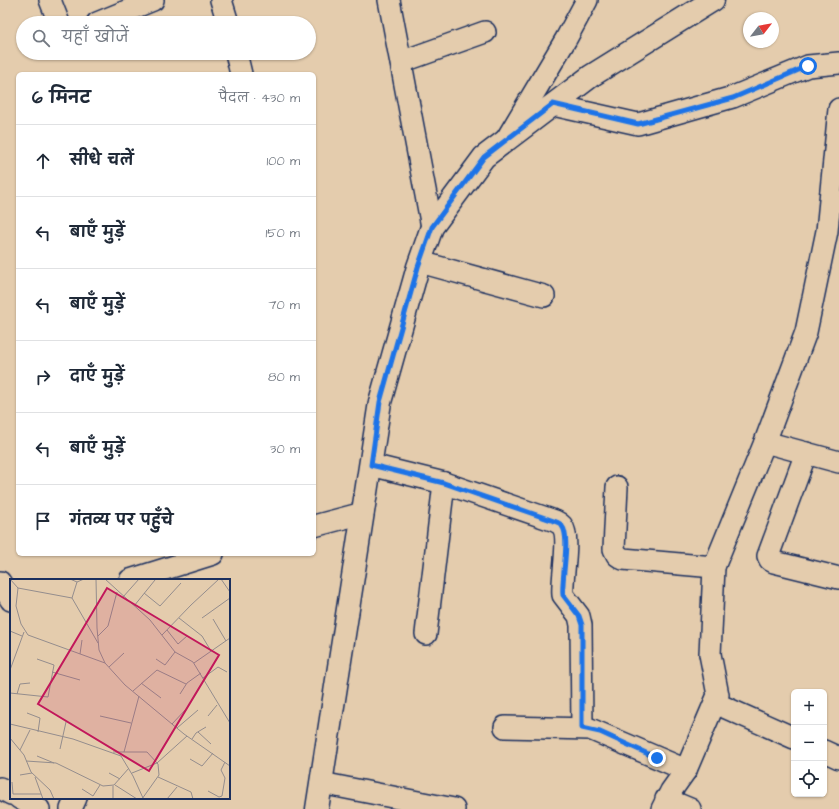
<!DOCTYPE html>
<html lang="hi">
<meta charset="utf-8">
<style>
:root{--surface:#fff;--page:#f2f2f3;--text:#1f2937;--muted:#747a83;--line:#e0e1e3}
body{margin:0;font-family:"Architects Daughter","Playpen Sans Deva",sans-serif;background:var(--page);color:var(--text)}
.controls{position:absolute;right:12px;bottom:12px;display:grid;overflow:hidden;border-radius:6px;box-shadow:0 1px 3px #0004}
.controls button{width:36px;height:36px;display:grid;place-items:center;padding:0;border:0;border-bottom:1px solid var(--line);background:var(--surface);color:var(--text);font:20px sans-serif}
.compass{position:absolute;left:743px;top:12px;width:36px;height:36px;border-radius:50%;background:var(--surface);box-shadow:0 1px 3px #0004;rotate:59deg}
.stop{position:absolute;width:12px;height:12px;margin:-9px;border:3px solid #1a73e8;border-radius:50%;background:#fff}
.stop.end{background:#1a73e8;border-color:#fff;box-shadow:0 1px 4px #0008}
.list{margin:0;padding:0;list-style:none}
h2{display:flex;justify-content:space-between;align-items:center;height:52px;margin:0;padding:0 16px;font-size:17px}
h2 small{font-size:13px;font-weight:400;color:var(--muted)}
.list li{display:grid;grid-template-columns:26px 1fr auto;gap:12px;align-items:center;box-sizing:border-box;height:72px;padding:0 16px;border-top:1px solid var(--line)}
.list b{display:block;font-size:15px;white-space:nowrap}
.list em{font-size:13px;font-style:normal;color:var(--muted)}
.icon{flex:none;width:22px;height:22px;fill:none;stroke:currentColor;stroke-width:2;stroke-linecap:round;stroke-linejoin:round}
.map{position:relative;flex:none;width:839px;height:809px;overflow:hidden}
.search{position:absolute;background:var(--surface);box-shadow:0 1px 3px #0004;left:16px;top:16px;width:300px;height:44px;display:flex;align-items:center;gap:10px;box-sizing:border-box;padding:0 14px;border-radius:22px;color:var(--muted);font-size:15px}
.panel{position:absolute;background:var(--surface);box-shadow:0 1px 3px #0004;left:16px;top:72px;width:300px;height:484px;border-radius:6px}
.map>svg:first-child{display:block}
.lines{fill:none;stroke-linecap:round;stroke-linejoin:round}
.street-casing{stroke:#1b2f5e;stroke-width:24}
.secondary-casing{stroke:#1b2f5e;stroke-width:25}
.street{stroke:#e4ccad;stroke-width:21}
.secondary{stroke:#e4ccad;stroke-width:22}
.route{stroke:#1a73e8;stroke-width:5}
.inset-road{fill:none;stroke:#948d8d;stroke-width:1}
.view{fill:#c2185b;fill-opacity:0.15;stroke:#c2185b;stroke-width:2}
.inset-edge{fill:none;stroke:#1b2f5e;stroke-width:2}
</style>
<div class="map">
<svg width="839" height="809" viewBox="0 0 839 809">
<rect width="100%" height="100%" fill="#e4ccad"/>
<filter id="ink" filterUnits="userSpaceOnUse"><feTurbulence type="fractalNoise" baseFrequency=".025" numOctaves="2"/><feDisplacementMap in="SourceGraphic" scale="8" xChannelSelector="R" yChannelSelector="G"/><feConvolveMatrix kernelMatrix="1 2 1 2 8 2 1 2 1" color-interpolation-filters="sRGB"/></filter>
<g filter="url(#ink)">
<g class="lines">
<!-- street casing -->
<g class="street-casing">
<g id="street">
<path d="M50,0L59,23"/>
<path d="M221,0L228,23"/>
<path d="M389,0L432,227"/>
<path d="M97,23L153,0"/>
<path d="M236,53L241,74"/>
<path d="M401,62L485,32"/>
<path d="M553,105L638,124L733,97L808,66L839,63"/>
<path d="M506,140L566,39L587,0"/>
<path d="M420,262L544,296"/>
<path d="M765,442L839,462"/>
<path d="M806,453L768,556L770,560L774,562L839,578"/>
<path d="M371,465L444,483L555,521C557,522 561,524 562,526C571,537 561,579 563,595L579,616L581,625L582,728"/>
<path d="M617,487L614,549L617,555L623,559L714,567"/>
<path d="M314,526L363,513"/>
<path d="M130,580L213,554"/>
<path d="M0,582L11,600"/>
<path d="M426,634L444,483"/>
<path d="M715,703L794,738"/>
<path d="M505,727L590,729L686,770"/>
<path d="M824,751L839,758"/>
<path d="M321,783L454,809"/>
<path d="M0,788L11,794"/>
<path d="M19,798L39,809"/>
<path d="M666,799L690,809"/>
<path d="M71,809L76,798"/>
<path d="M662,809L671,791L686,770L718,695L710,654L714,567L765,442L806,332L827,231L839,109"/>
</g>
</g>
<!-- secondary casing -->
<g class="secondary-casing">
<path id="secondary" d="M317,809L380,402L418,267L432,227L484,157L591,76L713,0"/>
</g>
<!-- street -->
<use href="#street" class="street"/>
<!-- secondary -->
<use href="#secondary" class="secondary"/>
</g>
</g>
<g class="lines" filter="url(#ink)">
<!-- route -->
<path class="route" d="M657,758L600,732L582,728V625L579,616L563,595C561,579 571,537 562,526C561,524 557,522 554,521L444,483L371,465L380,402L418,267L432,227L484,157L553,104L638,124L733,98L808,66"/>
</g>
<!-- overview -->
<g transform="translate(10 579)">
<rect width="220" height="220" fill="#e4ccad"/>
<path class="inset-road" d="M0,0L8,9L62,19L88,64M60,0L67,3L74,0M86,0L87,49L89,71L95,84L115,106L174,155L220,187M95,0L140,41L165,73L183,83L220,144M211,0L220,13M8,9L6,27L11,45L18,56L95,84M134,14L150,27L171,4M113,18L129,0M62,19L67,3M124,27L145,1M169,39L192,57L201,72M192,39L220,19M203,40L216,62M157,51L168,65L177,57M0,52L12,57M152,56L181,26L209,0M88,57L98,47L107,13M70,75L72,61M146,80L155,86L165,73M184,84L220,59M99,88L114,74M0,91L14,53M42,93L70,101M193,99L208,88L217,93M131,104L151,119M123,112L147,91L176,105M0,114L38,118L44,86L27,80M7,115L10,105L20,104M170,115L177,104L191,94M17,134L30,139L28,153M90,137L121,144M198,137L207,126M0,145L63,160L111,177L123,197L133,219M162,145L177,129M167,149L188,131M188,153L201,165M0,159L14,176L21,193L40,211L44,220M182,160L186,154L196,148M50,170L56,143M10,171L20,151M103,173H137L148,185L149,196L132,220M114,173L129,117M27,177L44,184M180,180L192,187L203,174M16,182L46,184L93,207L104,206L119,189M99,194L110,200M122,194L147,184L177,157M10,196L22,194M25,198L33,220M148,198L181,213L183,220M2,203L3,215H31M105,206L127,220M72,210L83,217L90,206M198,212L209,218L212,217L215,199L211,191L215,183M103,220V207M157,220L167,208"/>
<path class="view" d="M97,9L209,76L139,192L28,125Z"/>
<rect width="220" height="220" class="inset-edge"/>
</g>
</svg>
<div class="controls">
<button>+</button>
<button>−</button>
<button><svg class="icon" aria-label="locate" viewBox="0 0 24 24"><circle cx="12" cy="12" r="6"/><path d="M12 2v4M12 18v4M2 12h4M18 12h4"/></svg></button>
</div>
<svg class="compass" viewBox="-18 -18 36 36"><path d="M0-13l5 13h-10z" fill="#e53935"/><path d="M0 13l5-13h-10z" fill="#747a83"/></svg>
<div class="stop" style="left:808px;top:66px"></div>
<div class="stop end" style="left:657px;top:758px"></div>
<div class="search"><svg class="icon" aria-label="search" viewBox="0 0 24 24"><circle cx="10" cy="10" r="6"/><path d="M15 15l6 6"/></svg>यहाँ खोजें</div>
<section class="panel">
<h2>6 मिनट<small>पैदल · 430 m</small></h2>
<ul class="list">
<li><svg class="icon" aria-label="ahead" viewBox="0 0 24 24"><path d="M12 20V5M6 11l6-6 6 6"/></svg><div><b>सीधे चलें</b></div><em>100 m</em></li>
<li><svg class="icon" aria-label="left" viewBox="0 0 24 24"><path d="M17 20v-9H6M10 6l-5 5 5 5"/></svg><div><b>बाएँ मुड़ें</b></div><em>150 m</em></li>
<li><svg class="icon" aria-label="left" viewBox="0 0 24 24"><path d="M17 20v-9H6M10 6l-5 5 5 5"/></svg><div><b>बाएँ मुड़ें</b></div><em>70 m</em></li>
<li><svg class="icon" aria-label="right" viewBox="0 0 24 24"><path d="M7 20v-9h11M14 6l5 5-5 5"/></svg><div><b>दाएँ मुड़ें</b></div><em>80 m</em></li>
<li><svg class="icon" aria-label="left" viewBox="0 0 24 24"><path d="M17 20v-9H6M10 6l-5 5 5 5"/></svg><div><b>बाएँ मुड़ें</b></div><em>30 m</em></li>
<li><svg class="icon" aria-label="arrive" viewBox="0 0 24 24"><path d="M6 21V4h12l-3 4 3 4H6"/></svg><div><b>गंतव्य पर पहुँचे</b></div></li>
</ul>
</section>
</div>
